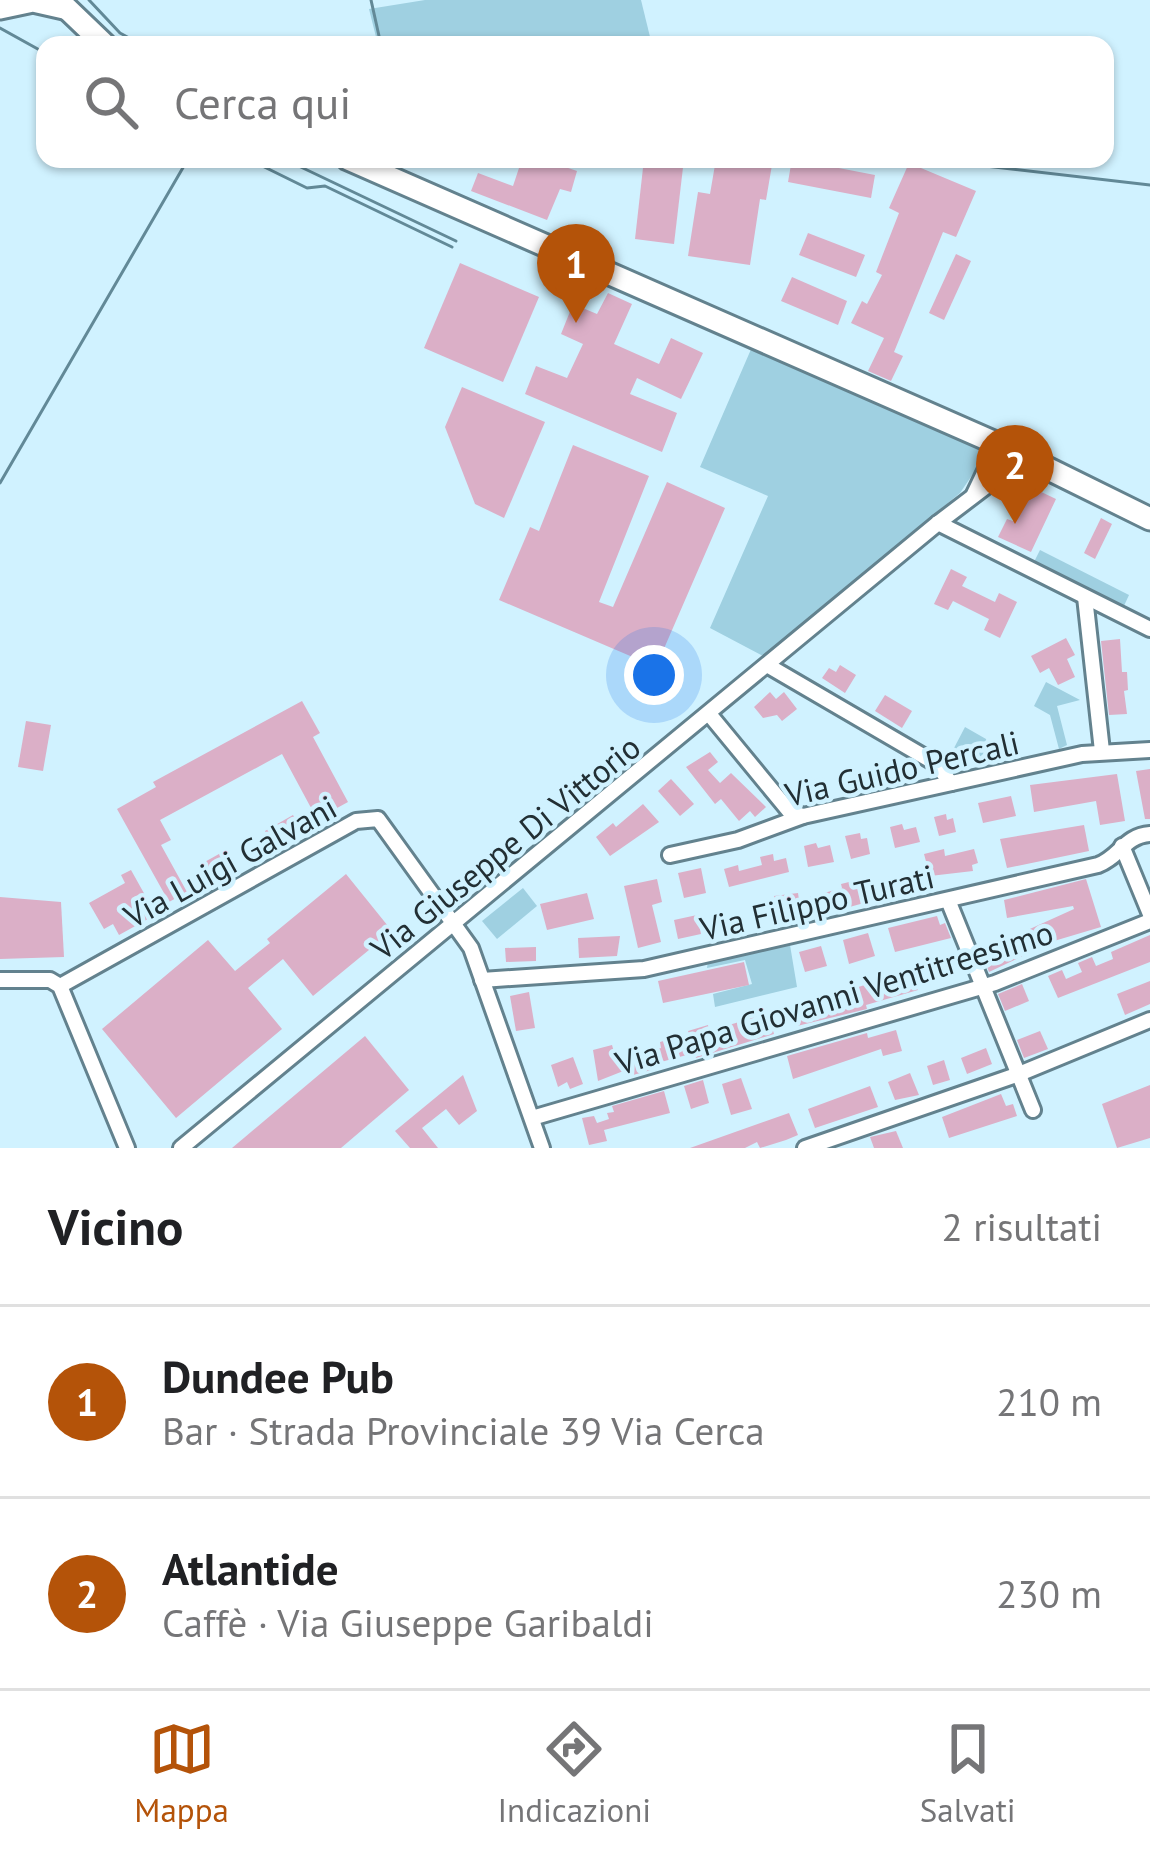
<!DOCTYPE html>
<html lang="it">
<meta charset="utf-8">
<style>
:root{--surface:#fff;--page:#f2f2f2;--text:#202124;--muted:#757577;--line:#e0e0e0;--accent:#b45309}
body{margin:0;font-family:"PT Sans",sans-serif;background:var(--page);color:var(--text)}
.you{position:absolute;left:654px;top:675px;width:42px;height:42px;margin:-30px;border:9px solid #fff;border-radius:50%;background:#1a73e8;box-shadow:0 0 0 18px #1a73e833}
.badge{display:grid;place-items:center;width:78px;height:78px;border-radius:50%;background:var(--accent);color:#fff;font-size:39px;font-weight:700}
.pin{position:absolute;translate:-50% -99px;filter:drop-shadow(0 3px 6px #0008)}
.pin::after{content:'';position:absolute;top:63px;width:42px;height:36px;background:inherit;clip-path:polygon(0 0,100% 0,50% 100%)}
.list{margin:0;padding:0;list-style:none}
h2{display:flex;justify-content:space-between;align-items:center;height:156px;margin:0;padding:0 48px;font-size:51px}
h2 small{font-size:39px;font-weight:400;color:var(--muted)}
.list li{display:grid;grid-template-columns:78px 1fr auto;gap:36px;align-items:center;box-sizing:border-box;height:192px;padding:0 48px;border-top:3px solid var(--line)}
.list b{display:block;font-size:45px;white-space:nowrap}
.list p{margin:0;font-size:39px;white-space:nowrap;color:var(--muted)}
.list em{font-size:39px;font-style:normal;color:var(--muted)}
.icon{flex:none;width:66px;height:66px;fill:none;stroke:currentColor;stroke-width:2;stroke-linecap:round;stroke-linejoin:round}
.map{position:relative;flex:none;width:1150px;height:1148px;overflow:hidden}
.search{position:absolute;background:var(--surface);box-shadow:0 3px 9px #0004;left:36px;right:36px;top:36px;height:132px;display:flex;align-items:center;gap:30px;box-sizing:border-box;padding:0 42px;border-radius:24px;color:var(--muted);font-size:45px}
.sheet{height:540px;background:var(--surface)}
nav{display:flex;justify-content:space-around;align-items:center;box-sizing:border-box;height:168px;border-top:3px solid var(--line);background:var(--surface);font-size:33px;color:var(--muted)}
nav a{display:grid;justify-items:center;gap:6px}
nav .on{color:var(--accent)}
.map>svg:first-child{display:block}
.green{fill:#9fd0e1}
.lines{fill:none;stroke-linecap:round;stroke-linejoin:round}
.stream{stroke:#628997;stroke-width:3}
.building{fill:#dbafc7}
.minor-casing{stroke:#63828e;stroke-width:20}
.primary-casing{stroke:#63828e;stroke-width:27}
.minor{stroke:#fff;stroke-width:14}
.primary{stroke:#fff;stroke-width:21}
.labels{text-anchor:middle;dominant-baseline:central;stroke-width:9;stroke-linejoin:round;paint-order:stroke}
.street-label{font-size:33px;fill:#222f34;stroke:#d0f2ff}
</style>
<div class="map">
<svg width="1150" height="1148" viewBox="0 0 1150 1148">
<rect width="100%" height="100%" fill="#d0f2ff"/>
<!-- green -->
<g class="green">
<path d="M425,0H641L652,45H378L369,9Z"/>
<path d="M752,347L976,445L983,459L960,493L763,656L710,628L768,496L700,467Z"/>
<path d="M1040,550L1129,595L1123,608L1033,564Z"/>
<path d="M1046,682L1080,700L1057,706L1067,745L1059,749L1050,715L1034,706Z"/>
<path d="M965,727L986,739L989,757L969,760L953,750Z"/>
<path d="M523,888L537,906L497,939L482,921Z"/>
<path d="M790,945L797,987L715,1007L713,994L752,984L745,960L707,968L708,961Z"/>
</g>
<g class="lines">
<!-- stream -->
<g class="stream">
<path d="M89,0L120,33L142,45"/>
<path d="M371,0L381,45"/>
<path d="M0,28L45,53"/>
<path d="M248,159L307,188L325,186L452,247"/>
<path d="M284,159L456,241"/>
<path d="M924,159L1150,185"/>
<path d="M0,483L188,159"/>
</g>
</g>
<!-- building -->
<g class="building">
<path d="M522,159H542L577,171L571,192L560,189L547,220L471,191L478,173L513,186Z"/>
<path d="M644,159H684L674,244L635,239Z"/>
<path d="M716,159L772,165L766,200L760,199L750,265L688,256L698,192L710,194Z"/>
<path d="M792,159L875,175L871,198L788,182Z"/>
<path d="M909,163L976,191L956,237L943,232L894,352L903,356L891,381L868,371L884,338L851,323L862,301L867,304L882,275L876,272L899,213L889,208Z"/>
<path d="M808,233L865,255L856,277L799,255Z"/>
<path d="M956,254L971,261L944,320L929,313Z"/>
<path d="M460,263L539,297L503,382L424,348Z"/>
<path d="M792,277L847,301L838,325L781,301Z"/>
<path d="M608,293L632,304L614,344L659,364L671,338L703,353L681,399L637,378L630,394L677,413L662,452L525,394L536,366L567,378L583,344L561,334L573,304L597,314Z"/>
<path d="M462,387L545,422L504,518L475,504L445,427Z"/>
<path d="M573,445L649,476L599,602L613,607L667,482L725,508L656,667L499,600L530,527L539,531Z"/>
<path d="M1035,489L1056,499L1031,552L998,537L1007,519L1013,521L1026,496Z"/>
<path d="M1101,518L1112,524L1095,559L1084,553Z"/>
<path d="M951,569L967,577L962,586L995,602L999,593L1017,602L1000,638L984,630L989,619L953,601L948,610L934,604Z"/>
<path d="M1066,638L1075,655L1067,659L1075,677L1058,685L1049,668L1040,673L1031,656Z"/>
<path d="M1120,639L1122,672H1127L1128,690L1124,691L1127,714L1109,715L1101,641Z"/>
<path d="M840,665L856,675L845,693L822,678L829,668L836,672Z"/>
<path d="M770,692L776,699L784,692L797,709L782,721L777,715L763,718L754,707Z"/>
<path d="M885,695L912,711L902,728L875,711Z"/>
<path d="M302,701L320,733L313,737L348,802L317,819L282,754L160,820L171,840L161,845L187,892L169,902L117,809L156,787L153,782Z"/>
<path d="M26,721L51,725L43,771L18,767Z"/>
<path d="M710,752L718,762L708,770L720,783L731,773L766,807L755,817L750,811L739,821L721,799L715,804L686,767Z"/>
<path d="M1150,769V819H1145L1136,771Z"/>
<path d="M1117,774L1125,821L1100,825L1096,801L1034,812L1030,785Z"/>
<path d="M671,779L694,804L680,816L658,791Z"/>
<path d="M1011,796L1016,816L983,823L978,803Z"/>
<path d="M643,804L659,822L610,856L596,837L613,823L616,827Z"/>
<path d="M946,814L947,820L953,818L956,832L939,836L934,817Z"/>
<path d="M293,815L302,830L273,846L265,831Z"/>
<path d="M902,824L904,830L916,827L920,842L895,848L890,827Z"/>
<path d="M1084,825L1089,851L1007,868L1000,839Z"/>
<path d="M860,833L861,839L867,838L870,854L851,859L845,836Z"/>
<path d="M816,843L818,848L830,845L834,862L808,867L804,846Z"/>
<path d="M228,849L240,869L213,884L201,864Z"/>
<path d="M944,849L945,856L974,849L978,863L972,865L973,871L930,876L924,854Z"/>
<path d="M773,854L774,861L786,858L789,872L729,887L724,869L738,865L739,871L762,865L760,857Z"/>
<path d="M701,868L706,893L684,898L678,873Z"/>
<path d="M131,870L150,904L142,908L148,919L119,935L113,924L104,929L89,903L125,883L121,875Z"/>
<path d="M346,874L392,931L313,996L283,959L248,988L282,1029L176,1118L102,1029L208,940L235,971L270,943L267,939Z"/>
<path d="M657,879L662,902L652,905L661,942L638,948L624,886Z"/>
<path d="M1086,879L1101,927L1054,941L989,972L981,951L1074,909L1073,906L1007,918L1004,900Z"/>
<path d="M853,881L855,888L860,887L864,903L817,916L815,909L779,917L774,896L798,893L799,900L842,888L841,884Z"/>
<path d="M587,893L594,919L547,930L540,904Z"/>
<path d="M0,897L61,902L64,957L0,959Z"/>
<path d="M697,915L701,934L678,939L674,920Z"/>
<path d="M937,916L940,925L945,923L951,938L895,952L888,928Z"/>
<path d="M868,933L875,956L849,964L843,940Z"/>
<path d="M1150,935V962L1058,998L1048,976L1062,970L1066,979L1082,972L1078,963L1092,957L1096,966L1113,959L1111,952Z"/>
<path d="M620,936L617,956L579,958L578,938Z"/>
<path d="M821,946L827,966L805,972L799,952Z"/>
<path d="M536,947V961L506,962L505,948Z"/>
<path d="M744,962L749,985L663,1003L658,981Z"/>
<path d="M912,970L918,990L866,1005L867,1009L797,1026L792,1008Z"/>
<path d="M1150,981V1004L1125,1015L1117,994Z"/>
<path d="M1022,984L1029,1001L1005,1011L998,994Z"/>
<path d="M529,992L535,1028L516,1031L510,996Z"/>
<path d="M766,1007L774,1034L696,1058L694,1053L650,1065L651,1070L633,1075L631,1068L598,1081L593,1050L612,1045L616,1059L661,1048L660,1042L689,1034L688,1031L708,1025L709,1031L749,1019L747,1012Z"/>
<path d="M896,1030L902,1051L883,1056L881,1049L793,1079L787,1056L867,1033L868,1038Z"/>
<path d="M1040,1031L1048,1049L1024,1058L1017,1040Z"/>
<path d="M365,1036L409,1090L341,1148H232Z"/>
<path d="M986,1048L992,1064L967,1074L961,1058Z"/>
<path d="M573,1057L583,1084L570,1089L567,1082L558,1087L551,1065Z"/>
<path d="M944,1060L950,1080L933,1085L927,1066Z"/>
<path d="M910,1073L919,1095L895,1100L888,1082Z"/>
<path d="M463,1075L477,1111L459,1125L446,1109L422,1128L438,1148H410L395,1131Z"/>
<path d="M741,1078L752,1109L731,1115L722,1084Z"/>
<path d="M703,1080L709,1103L691,1109L684,1086Z"/>
<path d="M1150,1085V1138L1117,1148L1102,1104Z"/>
<path d="M870,1086L878,1107L815,1128L808,1109Z"/>
<path d="M664,1091L670,1113L604,1130L607,1141L589,1145L582,1118L594,1116L597,1123L609,1119L607,1113L614,1112L612,1106Z"/>
<path d="M1001,1094L1006,1106L1013,1104L1017,1116L949,1138L942,1117Z"/>
<path d="M789,1113L798,1135L786,1140L760,1148L757,1142L745,1148H690Z"/>
<path d="M896,1131L903,1148H874L870,1137Z"/>
</g>
<g class="lines">
<!-- minor casing -->
<g class="minor-casing">
<g id="minor">
<path d="M974,494L998,444"/>
<path d="M938,523L1150,629"/>
<path d="M1085,597L1102,751"/>
<path d="M767,665L935,763L951,783"/>
<path d="M710,715L789,811L803,816"/>
<path d="M1122,846L1150,914"/>
<path d="M670,855L738,840L803,816L1082,754L1150,750"/>
<path d="M948,900L1033,1110"/>
<path d="M0,980H50L60,986L127,1148"/>
<path d="M482,980L644,969L1098,865C1120,857 1124,836 1150,834"/>
<path d="M60,986L356,821L378,819L471,948L542,1148"/>
<path d="M532,1118L995,983L1150,921"/>
<path d="M181,1148L938,523L1025,457"/>
<path d="M805,1148L1019,1074L1150,1020"/>
</g>
</g>
<!-- primary casing -->
<g class="primary-casing">
<g id="primary">
<path d="M58,0L105,45"/>
<path d="M0,8L33,1L64,8"/>
<path d="M348,159L998,444L1150,519"/>
</g>
</g>
<!-- minor -->
<use href="#minor" class="minor"/>
<!-- primary -->
<use href="#primary" class="primary"/>
</g>
<g class="labels">
<!-- street labels -->
<g class="street-label">
<text transform="translate(902 768) rotate(-13)">Via Guido Percali</text>
<text transform="translate(505 847) rotate(-39)">Via Giuseppe Di Vittorio</text>
<text transform="translate(230 861) rotate(-29)">Via Luigi Galvani</text>
<text transform="translate(817 902) rotate(-13)">Via Filippo Turati</text>
<text transform="translate(834 997) rotate(-17)">Via Papa Giovanni Ventitreesimo</text>
</g>
</g>
</svg>
<div class="you"></div>
<div class="pin badge" style="left:576px;top:323px">1</div>
<div class="pin badge" style="left:1015px;top:524px">2</div>
<div class="search"><svg class="icon" aria-label="search" viewBox="0 0 24 24"><circle cx="10" cy="10" r="6"/><path d="M15 15l6 6"/></svg>Cerca qui</div>
</div>
<section class="sheet">
<h2>Vicino<small>2 risultati</small></h2>
<ul class="list">
<li><span class="badge">1</span><div><b>Dundee Pub</b><p>Bar · Strada Provinciale 39 Via Cerca</p></div><em>210 m</em></li>
<li><span class="badge">2</span><div><b>Atlantide</b><p>Caffè · Via Giuseppe Garibaldi</p></div><em>230 m</em></li>
</ul>
</section>
<nav>
<a class="on"><svg class="icon" aria-label="map" viewBox="0 0 24 24"><path d="M3 6l6-2 6 2 6-2v14l-6 2-6-2-6 2zM9 4v14M15 6v14"/></svg>Mappa</a>
<a><svg class="icon" aria-label="directions" viewBox="0 0 24 24"><path d="M12 3l9 9-9 9-9-9zM9 14v-3h6M13 9l2 2-2 2"/></svg>Indicazioni</a>
<a><svg class="icon" aria-label="saved" viewBox="0 0 24 24"><path d="M7 4h10v16l-5-4-5 4z"/></svg>Salvati</a>
</nav>
